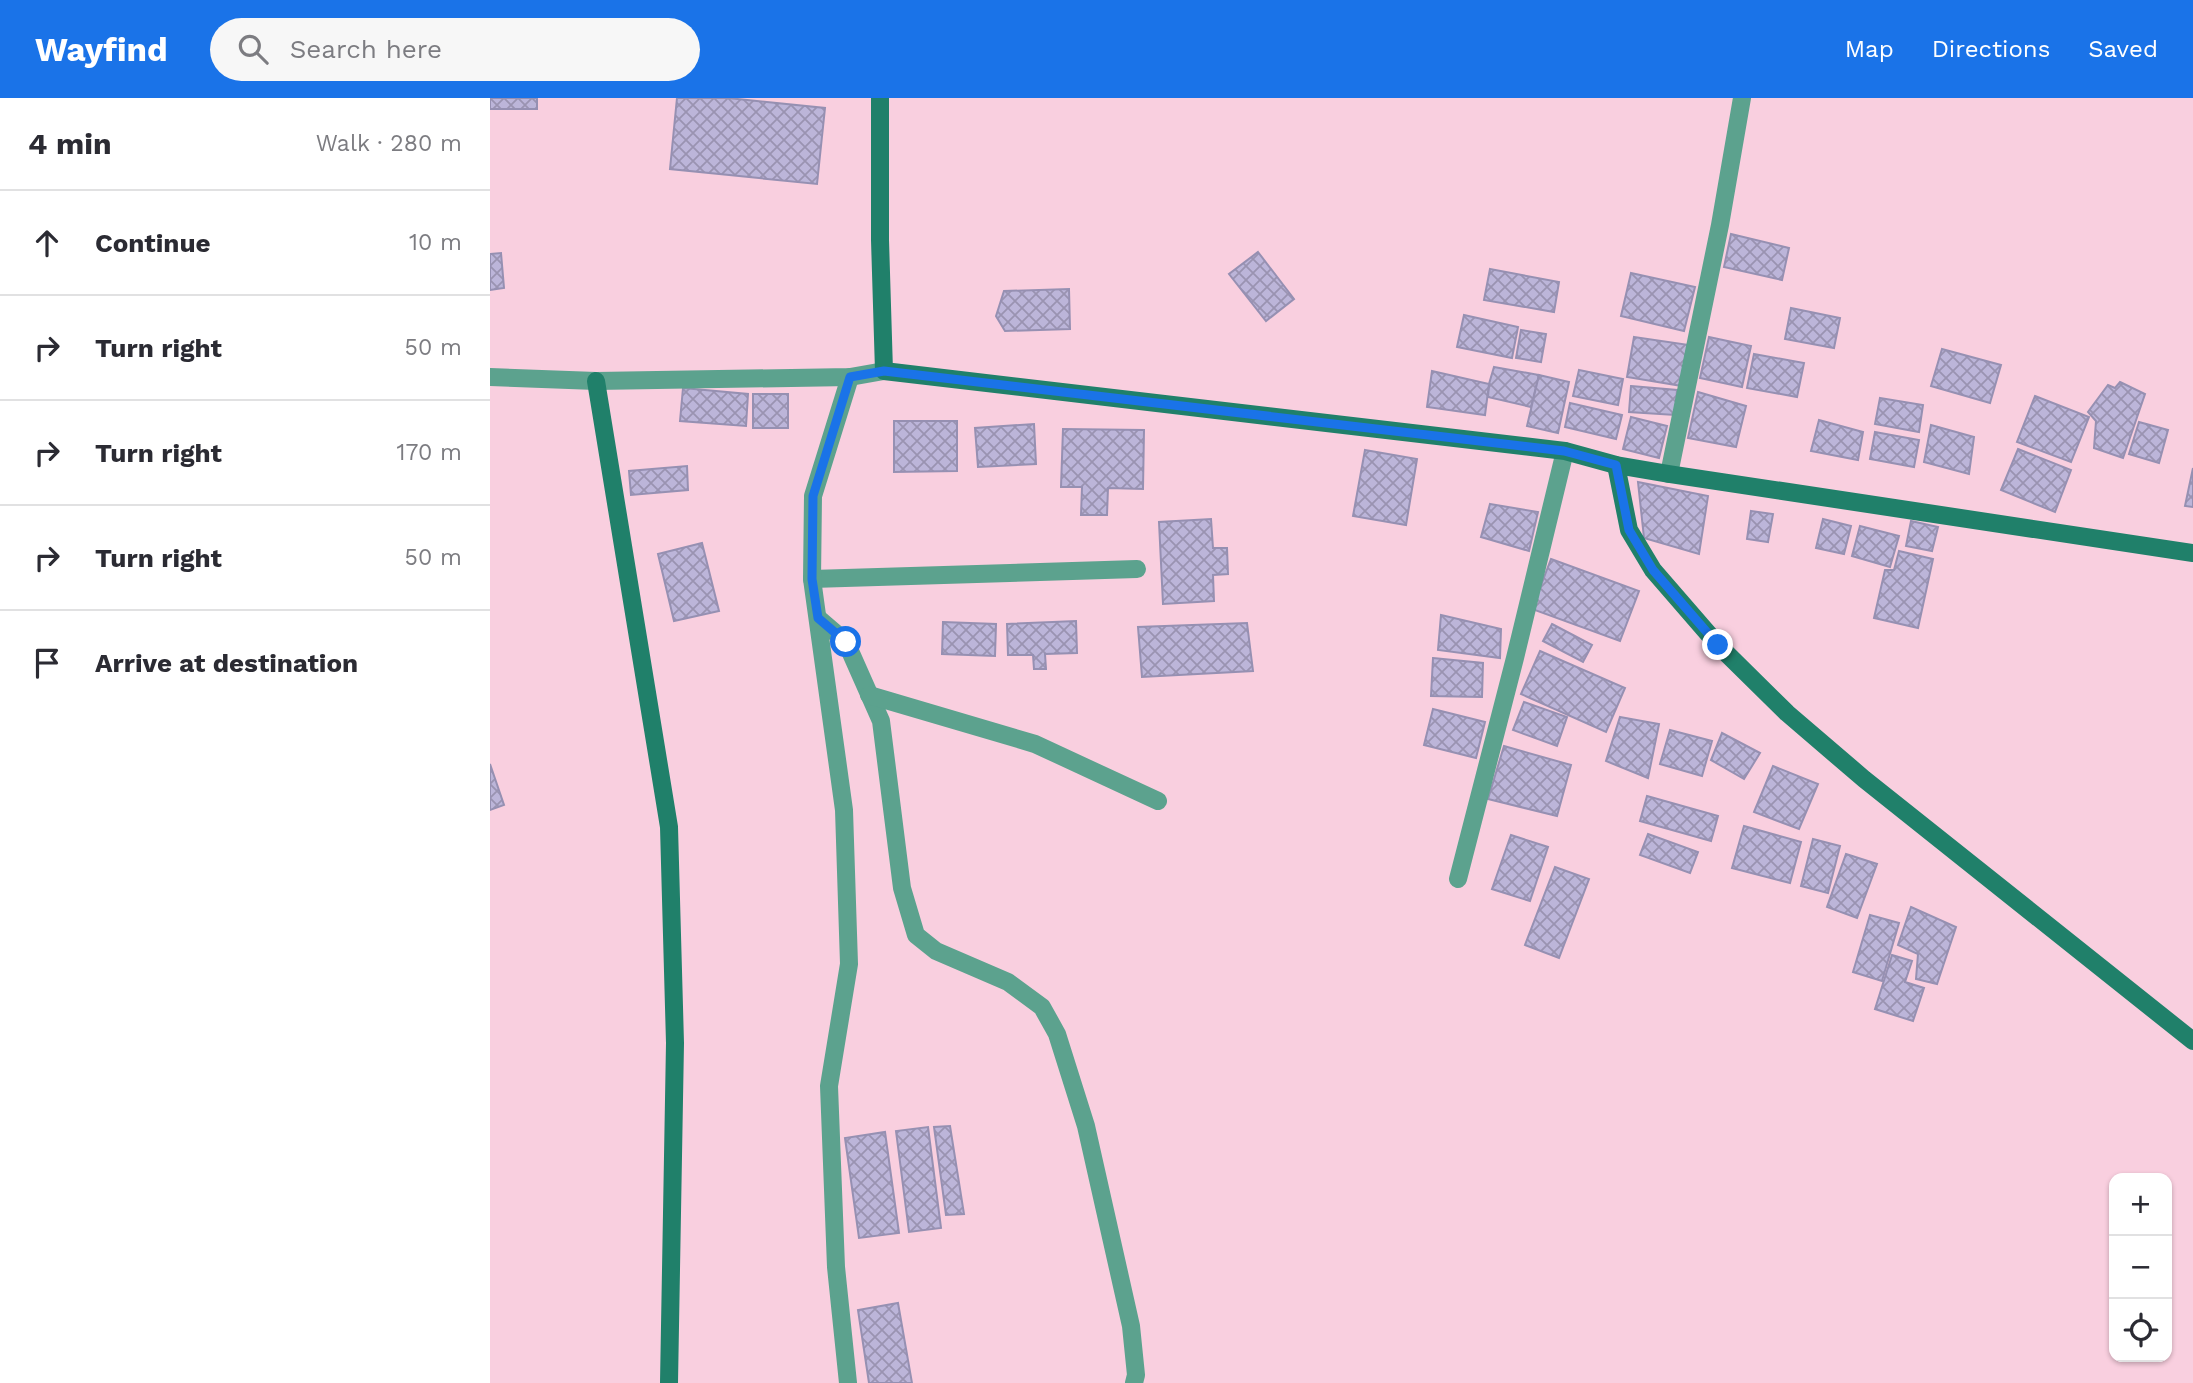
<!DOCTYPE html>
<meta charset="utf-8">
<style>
:root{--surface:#fff;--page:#f7f7f7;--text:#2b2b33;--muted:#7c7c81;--line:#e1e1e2;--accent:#1a73e8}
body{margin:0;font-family:"Work Sans",sans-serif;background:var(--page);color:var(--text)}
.controls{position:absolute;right:21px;bottom:21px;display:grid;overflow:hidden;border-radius:14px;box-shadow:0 2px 5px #0004}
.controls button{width:63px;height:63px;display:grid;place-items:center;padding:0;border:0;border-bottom:2px solid var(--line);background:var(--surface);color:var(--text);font:35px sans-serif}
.stop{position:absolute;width:21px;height:21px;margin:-16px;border:5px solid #1a73e8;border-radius:50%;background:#fff}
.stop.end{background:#1a73e8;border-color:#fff;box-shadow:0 2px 7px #0008}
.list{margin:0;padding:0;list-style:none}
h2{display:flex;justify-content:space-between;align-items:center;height:91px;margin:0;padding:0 28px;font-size:30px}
h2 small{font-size:23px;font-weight:400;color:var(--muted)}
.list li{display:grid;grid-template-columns:46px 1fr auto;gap:21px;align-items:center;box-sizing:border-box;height:105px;padding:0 28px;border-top:2px solid var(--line)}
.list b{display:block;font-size:26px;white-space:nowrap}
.list em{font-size:23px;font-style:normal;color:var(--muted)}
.icon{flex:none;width:38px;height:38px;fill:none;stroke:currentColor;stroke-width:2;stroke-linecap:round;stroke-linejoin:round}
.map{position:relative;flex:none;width:1703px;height:1285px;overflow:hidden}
header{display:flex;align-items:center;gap:42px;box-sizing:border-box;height:98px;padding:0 35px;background:var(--accent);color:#fff}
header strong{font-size:33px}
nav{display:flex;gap:38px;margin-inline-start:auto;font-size:24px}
.search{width:490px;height:63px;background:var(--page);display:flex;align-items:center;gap:18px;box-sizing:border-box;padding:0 24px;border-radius:38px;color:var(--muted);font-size:26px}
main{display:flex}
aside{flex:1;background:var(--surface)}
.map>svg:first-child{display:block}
.building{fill:url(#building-cross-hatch);stroke:#9690b2;stroke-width:2}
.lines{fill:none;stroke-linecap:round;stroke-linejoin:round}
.street{stroke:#5ca28e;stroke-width:18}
.secondary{stroke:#20806a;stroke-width:18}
.route{stroke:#1a73e8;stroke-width:9}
</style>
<header>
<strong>Wayfind</strong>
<div class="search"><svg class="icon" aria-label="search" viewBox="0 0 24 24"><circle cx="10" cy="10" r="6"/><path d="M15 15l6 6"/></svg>Search here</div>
<nav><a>Map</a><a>Directions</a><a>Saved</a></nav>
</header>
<main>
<aside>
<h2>4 min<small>Walk · 280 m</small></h2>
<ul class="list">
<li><svg class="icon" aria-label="ahead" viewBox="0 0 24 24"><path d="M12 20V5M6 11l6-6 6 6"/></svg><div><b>Continue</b></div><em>10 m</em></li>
<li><svg class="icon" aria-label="right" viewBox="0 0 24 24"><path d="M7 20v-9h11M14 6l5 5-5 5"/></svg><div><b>Turn right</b></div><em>50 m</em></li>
<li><svg class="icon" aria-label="right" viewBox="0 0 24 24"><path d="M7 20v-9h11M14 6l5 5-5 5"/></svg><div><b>Turn right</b></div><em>170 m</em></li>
<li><svg class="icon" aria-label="right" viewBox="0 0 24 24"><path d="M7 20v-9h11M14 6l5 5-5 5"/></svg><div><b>Turn right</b></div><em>50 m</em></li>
<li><svg class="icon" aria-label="arrive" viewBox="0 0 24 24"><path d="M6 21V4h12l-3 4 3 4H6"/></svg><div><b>Arrive at destination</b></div></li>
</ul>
</aside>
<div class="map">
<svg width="1703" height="1285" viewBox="0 0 1703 1285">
<defs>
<pattern id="building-cross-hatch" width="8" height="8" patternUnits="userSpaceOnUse" patternTransform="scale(1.75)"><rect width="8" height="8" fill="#bcb5d9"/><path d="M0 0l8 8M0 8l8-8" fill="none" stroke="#9a93b1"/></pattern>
</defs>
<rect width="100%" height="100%" fill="#f9cfdf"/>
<!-- building -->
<g class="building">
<rect x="0" y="0" width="47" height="11"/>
<path d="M187,0H238L335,10L327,86L180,71Z"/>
<path d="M1241,136L1299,150L1292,182L1234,169Z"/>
<path d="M768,154L804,201L776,223L739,176Z"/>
<path d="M11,155L14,190L0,192V156Z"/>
<path d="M1000,171L1069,184L1064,214L994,202Z"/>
<path d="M1141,175L1205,189L1194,233L1131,218Z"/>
<path d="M579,191L580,231L515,233L506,218L514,193Z"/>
<path d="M1301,210L1350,220L1344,250L1295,241Z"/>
<path d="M974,217L1028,229L1022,260L967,249Z"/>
<path d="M1031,232L1056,236L1051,264L1026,260Z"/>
<path d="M1144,239L1199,247L1192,288L1137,279Z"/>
<path d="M1219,239L1261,248L1252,289L1210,280Z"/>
<path d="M1452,251L1511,267L1500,305L1441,288Z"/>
<path d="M1264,256L1314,265L1307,299L1257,290Z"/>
<path d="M1004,269L1049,277L1041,309L998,299L999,286Z"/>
<path d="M1089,272L1133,281L1128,307L1083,298Z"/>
<path d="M942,273L999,286L995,317L937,309Z"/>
<path d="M1049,277L1079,284L1068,335L1037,328Z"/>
<path d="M1630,284L1655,296L1633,360L1604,350L1606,323L1598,314L1618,287L1625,290Z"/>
<path d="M1141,288L1187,292L1185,317L1139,314Z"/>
<path d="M193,290L258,296L256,328L190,323Z"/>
<path d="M1208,294L1256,308L1246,349L1198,340Z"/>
<rect x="263" y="296" width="35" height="34"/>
<path d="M1545,298L1599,319L1581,364L1527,344Z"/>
<path d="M1390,300L1433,307L1429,334L1385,326Z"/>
<path d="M1080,305L1132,317L1126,341L1075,329Z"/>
<path d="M1141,319L1177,328L1169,360L1133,351Z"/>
<path d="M1329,322L1373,334L1368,362L1321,353Z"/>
<path d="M404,323H467V373L404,374Z"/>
<path d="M1649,324L1678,332L1669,365L1639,356Z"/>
<path d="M544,326L546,366L488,369L485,330Z"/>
<path d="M1441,327L1484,339L1479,376L1434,364Z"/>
<path d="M573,331L654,332L653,391L618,390L617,417H591L592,389H571Z"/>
<path d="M1385,334L1429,342L1424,369L1380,361Z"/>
<path d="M1528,351L1581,372L1565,414L1511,392Z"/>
<path d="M875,352L927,361L916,427L863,418Z"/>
<path d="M197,368L198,392L141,397L139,373Z"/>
<path d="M1703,370V409L1695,408Z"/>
<path d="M1148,384L1218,398L1209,456L1154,440Z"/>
<path d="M1000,406L1048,414L1039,453L991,439Z"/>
<path d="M1261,413L1283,416L1278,444L1257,441Z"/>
<path d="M721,421L723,450H737L738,476L723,477L724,503L673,506L669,424Z"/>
<path d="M1333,421L1361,428L1354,456L1326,450Z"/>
<path d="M1421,423L1448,429L1442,453L1416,448Z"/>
<path d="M1370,428L1409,438L1400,469L1362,458Z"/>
<path d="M212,445L229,513L184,523L168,456Z"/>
<path d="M1409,453L1443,461L1428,530L1384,520L1395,472H1404Z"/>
<path d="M1061,461L1149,493L1130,543L1042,511Z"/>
<path d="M951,517L1011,531L1010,560L948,552Z"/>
<path d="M586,523L587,555L555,556L556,571H544L543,557H518L517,526Z"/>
<path d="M453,524L506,526L505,558L452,556Z"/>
<path d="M757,525L763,573L652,579L648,529Z"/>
<path d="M1062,526L1102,547L1093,564L1053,543Z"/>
<path d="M1050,553L1135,590L1116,634L1031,596Z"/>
<path d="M943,560L993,565L992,599L941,598Z"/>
<path d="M1034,604L1077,619L1067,648L1023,632Z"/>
<path d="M943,611L995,624L986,660L934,647Z"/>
<path d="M1130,619L1169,626L1158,680L1116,663Z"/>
<path d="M1180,632L1222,643L1212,678L1170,666Z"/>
<path d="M1232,635L1270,655L1254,681L1221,662Z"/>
<path d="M1014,648L1081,667L1067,718L998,701Z"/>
<path d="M0,666L14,707L0,712Z"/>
<path d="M1283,668L1328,686L1309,731L1264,714Z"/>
<path d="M1157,698L1228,718L1221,743L1150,723Z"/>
<path d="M1254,728L1311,744L1300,785L1242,770Z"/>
<path d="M1158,736L1208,754L1200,775L1150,757Z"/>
<path d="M1021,737L1058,749L1040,803L1002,791Z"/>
<path d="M1323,741L1350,748L1338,795L1311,788Z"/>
<path d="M1356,756L1387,766L1367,820L1337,809Z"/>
<path d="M1065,769L1099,781L1069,860L1035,847Z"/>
<path d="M1421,809L1466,829L1447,886L1426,881L1428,856L1408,847Z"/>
<path d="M1380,817L1409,825L1392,883L1363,874Z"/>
<path d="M1402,857L1422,863L1415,884L1434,890L1423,923L1385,911Z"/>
<path d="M460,1028L474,1116L456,1117L444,1029Z"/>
<path d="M438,1029L451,1130L419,1134L406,1033Z"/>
<path d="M395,1034L409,1135L369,1140L355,1040Z"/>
<path d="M408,1205L422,1285H379L368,1212Z"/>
</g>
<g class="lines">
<!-- street -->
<g class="street">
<path d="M0,279L106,283L360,279L394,273"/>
<path d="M1179,376L1230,127L1252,0"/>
<path d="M322,481L647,471"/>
<path d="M328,520L356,544L391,623L412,790L426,837L446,853L518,884L552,909L567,936L596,1028L641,1228L646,1277L644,1285"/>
<path d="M379,597L545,646L668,703"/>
<path d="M968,781L1025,560L1075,353"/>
<path d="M358,1285L346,1169L339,988L359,866L354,712L322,481L323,398L360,279"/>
</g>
<!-- secondary -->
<g class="secondary">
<path d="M390,0V142L394,273L1075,353L1126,367L1179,376L1703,455"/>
<path d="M106,283L179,729L185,945L179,1285"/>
<path d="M1126,367L1139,432L1163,472L1228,547L1297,615L1374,681L1703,943"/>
</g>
</g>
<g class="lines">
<!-- route -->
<path class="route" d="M356,544L328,520L322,481L323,398L360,279L394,273L1074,353L1126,367L1139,432L1163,472L1228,547"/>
</g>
</svg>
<div class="controls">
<button>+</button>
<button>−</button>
<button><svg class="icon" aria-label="locate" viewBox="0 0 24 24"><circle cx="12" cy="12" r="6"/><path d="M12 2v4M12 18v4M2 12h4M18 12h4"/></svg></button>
</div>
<div class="stop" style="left:356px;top:544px"></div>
<div class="stop end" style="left:1228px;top:547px"></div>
</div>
</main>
